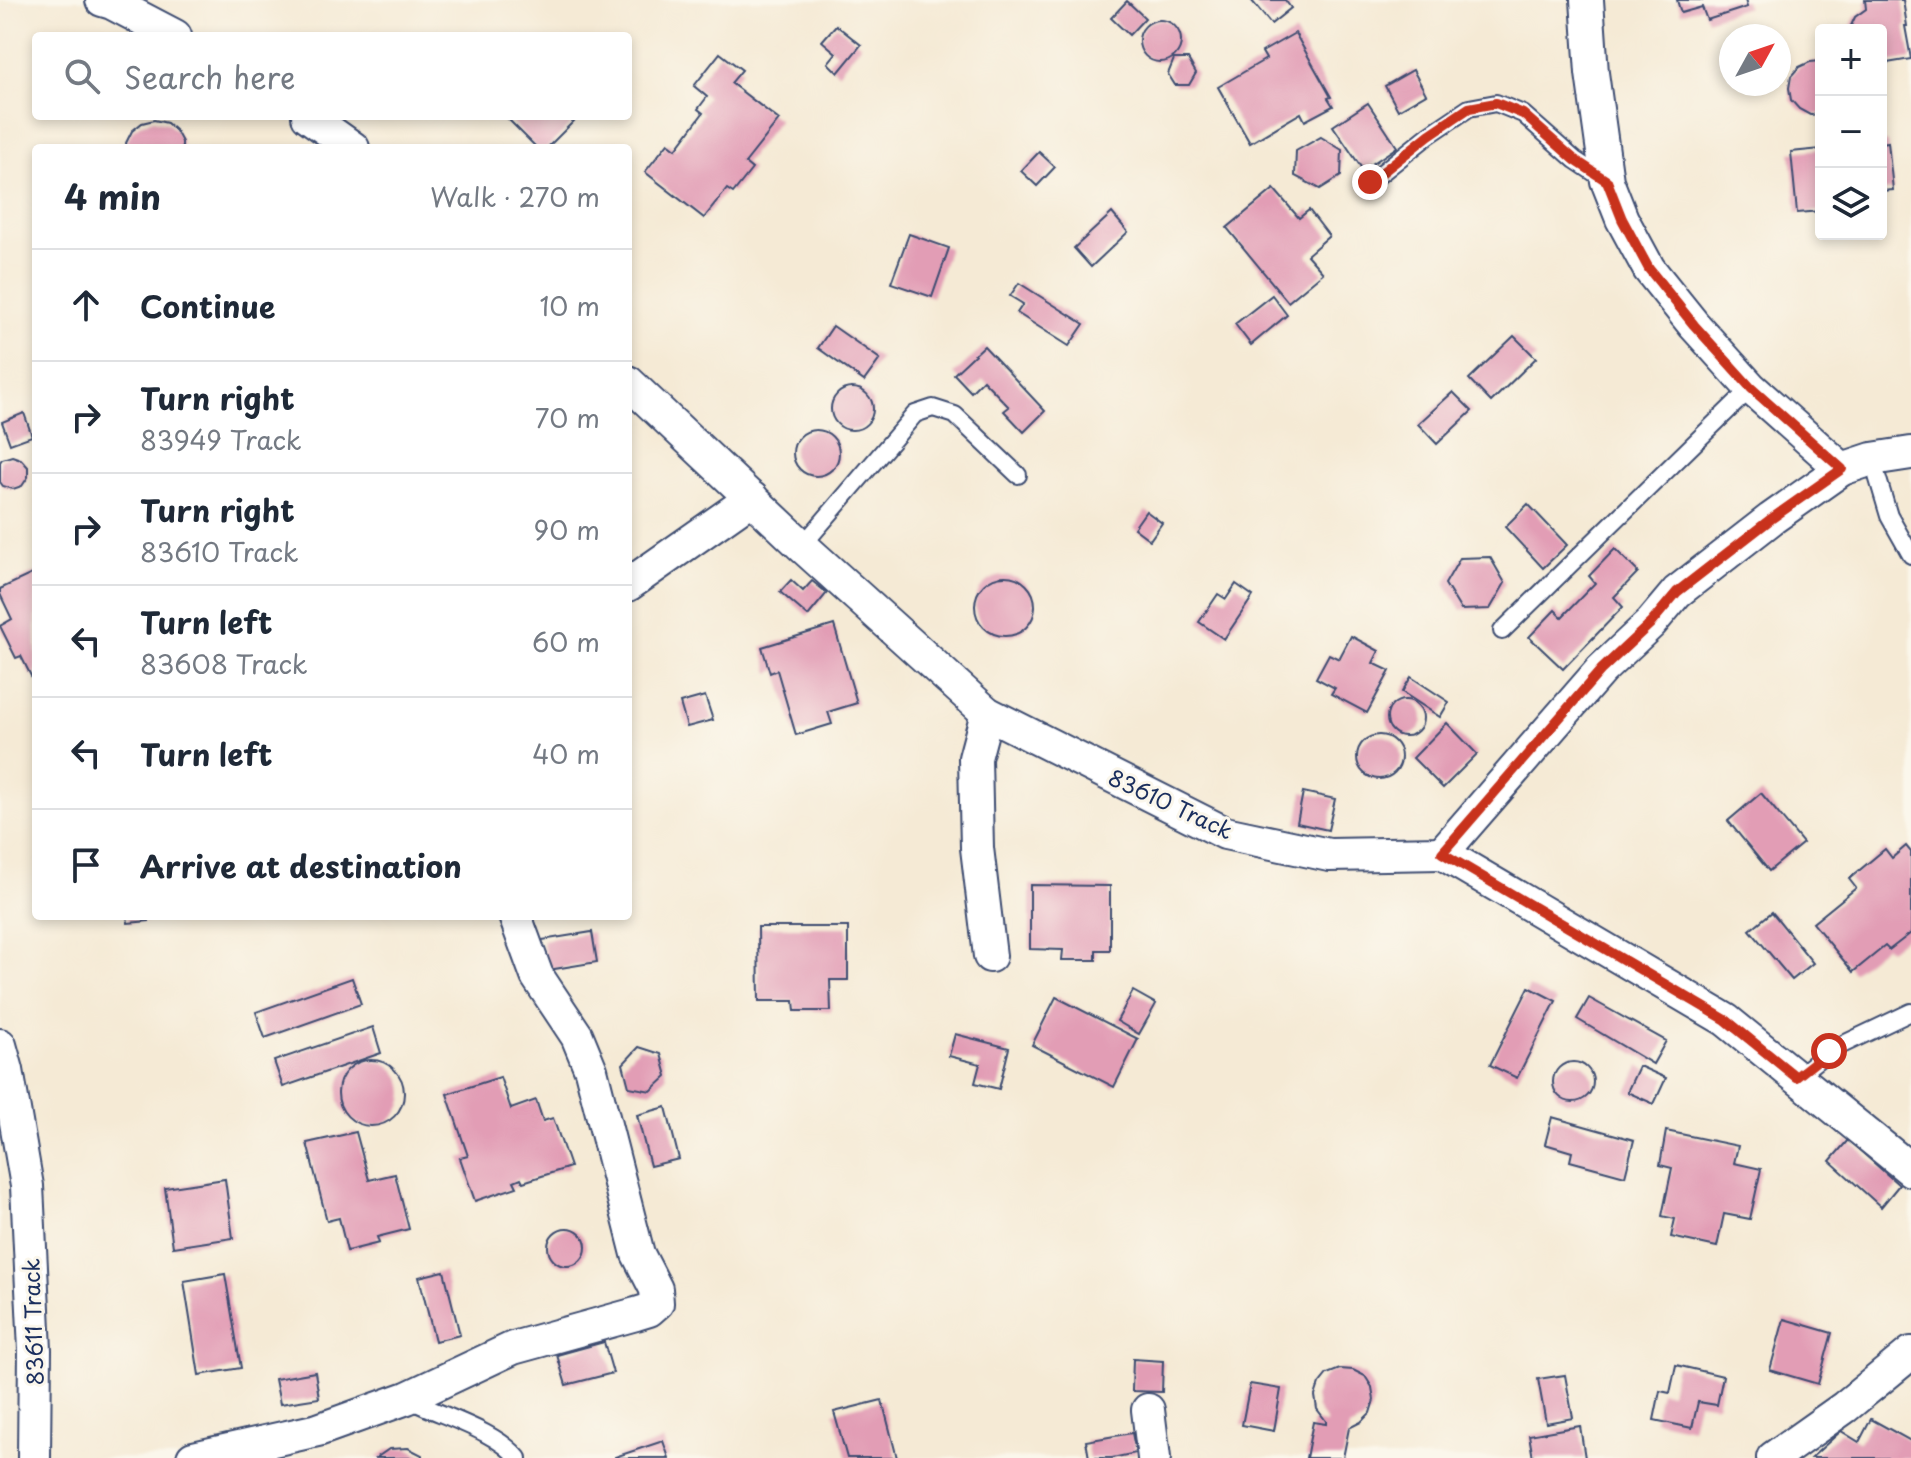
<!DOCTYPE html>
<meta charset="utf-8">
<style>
:root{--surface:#fff;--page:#f6f6f7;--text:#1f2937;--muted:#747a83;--line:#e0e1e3}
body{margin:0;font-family:"Playpen Sans",sans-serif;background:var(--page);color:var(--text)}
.controls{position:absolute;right:24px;top:24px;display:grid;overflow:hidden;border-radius:8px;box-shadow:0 4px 12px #0003}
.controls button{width:72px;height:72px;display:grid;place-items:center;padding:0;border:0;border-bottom:2px solid var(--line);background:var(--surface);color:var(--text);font:40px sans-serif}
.compass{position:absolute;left:1719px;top:24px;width:72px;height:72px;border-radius:50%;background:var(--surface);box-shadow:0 4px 12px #0003;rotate:50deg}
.stop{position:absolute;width:24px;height:24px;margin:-18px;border:6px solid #c8321e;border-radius:50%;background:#fff}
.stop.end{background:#c8321e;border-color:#fff;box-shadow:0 2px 8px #0008}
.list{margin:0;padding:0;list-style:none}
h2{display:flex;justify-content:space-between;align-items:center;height:104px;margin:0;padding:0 32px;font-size:34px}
h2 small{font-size:26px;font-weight:400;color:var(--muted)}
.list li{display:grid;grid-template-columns:52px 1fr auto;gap:24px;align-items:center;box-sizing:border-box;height:112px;padding:0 32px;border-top:2px solid var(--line)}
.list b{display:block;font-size:30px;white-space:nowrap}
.list p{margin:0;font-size:26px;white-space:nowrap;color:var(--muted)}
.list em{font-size:26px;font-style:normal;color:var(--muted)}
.icon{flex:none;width:44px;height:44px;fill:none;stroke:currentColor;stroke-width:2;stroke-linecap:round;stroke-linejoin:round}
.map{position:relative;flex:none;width:1911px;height:1458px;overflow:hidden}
.search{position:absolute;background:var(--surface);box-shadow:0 4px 12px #0003;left:32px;top:32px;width:600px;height:88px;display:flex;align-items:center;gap:20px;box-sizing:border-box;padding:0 28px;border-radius:8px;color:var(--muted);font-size:30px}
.panel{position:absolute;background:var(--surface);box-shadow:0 4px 12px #0003;left:32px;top:144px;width:600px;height:776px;border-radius:8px}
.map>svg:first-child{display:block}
.building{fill:#e29db5}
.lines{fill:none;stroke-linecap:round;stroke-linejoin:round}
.service-casing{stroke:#3c4b70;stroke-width:20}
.minor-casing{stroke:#3c4b70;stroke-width:36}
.service{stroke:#fff;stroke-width:16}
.minor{stroke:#fff;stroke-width:32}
.route{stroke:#c8321e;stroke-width:10}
.labels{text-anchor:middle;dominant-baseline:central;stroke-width:6;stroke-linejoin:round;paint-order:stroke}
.street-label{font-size:22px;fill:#1b2f5e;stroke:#fbf7ec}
</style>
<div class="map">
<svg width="1911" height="1458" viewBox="0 0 1911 1458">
<rect width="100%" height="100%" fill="#fbf7ec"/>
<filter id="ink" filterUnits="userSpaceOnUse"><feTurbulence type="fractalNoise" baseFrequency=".0125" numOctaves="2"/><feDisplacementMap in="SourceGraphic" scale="16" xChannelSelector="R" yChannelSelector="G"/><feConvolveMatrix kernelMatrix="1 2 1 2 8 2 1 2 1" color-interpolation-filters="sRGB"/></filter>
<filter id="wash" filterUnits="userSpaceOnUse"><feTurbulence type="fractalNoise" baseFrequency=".006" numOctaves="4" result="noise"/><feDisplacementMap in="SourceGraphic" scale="32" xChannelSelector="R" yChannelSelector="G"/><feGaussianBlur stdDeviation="1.8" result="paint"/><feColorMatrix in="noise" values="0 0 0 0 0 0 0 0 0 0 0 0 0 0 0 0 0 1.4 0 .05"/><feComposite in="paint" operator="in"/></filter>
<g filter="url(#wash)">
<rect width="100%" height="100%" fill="#f5ead5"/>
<g id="blocks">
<!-- building -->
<g class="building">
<path d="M1251,0H1285L1291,8L1271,24Z"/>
<path d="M1677,0H1745L1747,7L1707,20L1702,7L1681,13Z"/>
<path d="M1865,0H1903L1907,26H1905L1911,59L1881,64V30H1849L1855,17L1866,9Z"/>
<path d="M1127,1L1145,18L1129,35L1111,18Z"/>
<circle cx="1160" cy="41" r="21"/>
<path d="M836,25L861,45L838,73L828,63L836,53L822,41Z"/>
<path d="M1295,33L1331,97L1328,98L1333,106L1305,121L1301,113L1250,143L1218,87L1266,59L1262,52Z"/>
<path d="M720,53L742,70L731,83L779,120L745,163L752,169L733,193L727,189L704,218L645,172L668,143L676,149L703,113L698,109L707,97L694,86Z"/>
<path d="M1174,59H1188L1196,73L1189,85H1175L1168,74Z"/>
<path d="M1821,61V114L1810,115L1799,109L1791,100L1789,88L1791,76L1799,67L1810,62Z"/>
<path d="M1413,70L1426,94L1398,110L1385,86Z"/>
<path d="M1368,103L1397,147L1363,170L1333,126Z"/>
<path d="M505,116H569L574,121L547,148H537Z"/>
<path d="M154,120L167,123L176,131L182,142V148H127L126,143L132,131L142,123Z"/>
<path d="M1321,137L1342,150L1341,176L1320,189L1295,176L1296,151Z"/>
<path d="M1888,142L1893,190L1881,191V143Z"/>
<path d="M1821,149V211L1797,213L1791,152Z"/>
<path d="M1039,152L1055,167L1037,186L1021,171Z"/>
<path d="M1274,189L1299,218L1309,210L1329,236L1307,255L1323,273L1288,302L1227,228Z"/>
<path d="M1112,213L1128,232L1091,267L1074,248Z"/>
<path d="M909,234L949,248L932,297L891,283Z"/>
<path d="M1019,283L1084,324L1069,346L1017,313L1023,304L1010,296Z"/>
<path d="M1272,295L1287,315L1251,345L1235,324Z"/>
<path d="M833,326L880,359L864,381L818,348Z"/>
<path d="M1514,336L1536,358L1491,402L1469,379Z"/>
<path d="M984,346L1045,411L1024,432L1004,411L1009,407L983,380L971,392L954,374Z"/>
<circle cx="852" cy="409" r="21"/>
<path d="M1453,392L1472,411L1437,444L1418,424Z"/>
<path d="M24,413L32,436L10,444L2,422Z"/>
<circle cx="816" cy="453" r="23"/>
<path d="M12,456L21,459L28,467V477L22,486L13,489L3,486L0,482V462L2,459Z"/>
<path d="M1528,504L1567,545L1543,568L1505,527Z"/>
<path d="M1146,511L1162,523L1150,540L1134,528Z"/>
<path d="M1615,549L1638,572L1614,597L1623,607L1563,669L1529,637L1555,610L1562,617L1595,583L1589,576Z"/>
<path d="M1490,557L1505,583L1490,609L1461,610L1445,584L1460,558Z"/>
<path d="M36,572V673L31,676L21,656L16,658L0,626L12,619L0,594V589Z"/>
<circle cx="1005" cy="606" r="30"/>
<path d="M791,580L803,591L812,581L827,593L808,616L780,592Z"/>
<path d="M1236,584L1253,596L1224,639L1199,622L1218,594L1226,599Z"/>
<path d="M834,625L857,703L828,712L832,724L796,735L777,670L770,673L762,647Z"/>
<path d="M1351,636L1379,651L1373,663L1390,671L1367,713L1331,694L1335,688L1316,678L1329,654L1339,659Z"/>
<path d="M1411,677L1449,702L1440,717L1402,692Z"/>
<path d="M705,696L713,720L687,727L680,703Z"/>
<circle cx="1405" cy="718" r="18"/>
<path d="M1447,723L1477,754L1443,788L1413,758Z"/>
<circle cx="1379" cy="757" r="22"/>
<path d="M1303,792L1335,799L1328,830L1297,823Z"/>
<path d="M1761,793L1803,843L1769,871L1728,821Z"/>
<path d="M1906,846L1911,852V933L1889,950L1885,946L1853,972L1813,923L1856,888L1849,879L1885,849L1892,858Z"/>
<path d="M1030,885L1110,886V950H1096V960H1062L1063,950L1030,949Z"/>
<path d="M1772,912L1813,963L1792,980L1750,930Z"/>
<path d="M127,916H149V921L128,923Z"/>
<path d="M758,927H848V980H830L831,1011H795L794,1001H759Z"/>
<path d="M592,932L597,962L548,970L542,940Z"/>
<path d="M352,978L361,1004L265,1038L256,1012Z"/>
<path d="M1529,987L1556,1001L1517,1078L1490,1065Z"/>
<path d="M1133,991L1156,1004L1139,1034L1117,1021Z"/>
<path d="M1056,997L1138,1039L1114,1087L1032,1045Z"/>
<path d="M1589,998L1666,1041L1653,1064L1577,1019Z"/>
<path d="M373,1027L381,1053L283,1087L274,1061Z"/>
<path d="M955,1034L1009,1048L999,1089L975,1083L980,1064L949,1056Z"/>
<path d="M639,1047L661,1054L667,1076L651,1091L629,1087L623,1064Z"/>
<circle cx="371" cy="1093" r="33"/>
<circle cx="1573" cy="1082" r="20"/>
<path d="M1639,1066L1666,1078L1654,1104L1627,1092Z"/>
<path d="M500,1077L511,1109L536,1100L543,1121L553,1118L570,1167L523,1182L521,1178L514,1181L517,1187L475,1201L460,1158L468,1156L447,1094Z"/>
<path d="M666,1107L679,1159L650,1166L637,1115Z"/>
<path d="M1552,1117L1634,1140L1625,1176L1570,1161L1572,1152L1545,1144Z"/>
<path d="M1666,1131L1738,1146L1734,1163L1761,1169L1750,1219L1724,1214L1717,1247L1671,1237L1675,1219L1662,1216L1672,1168L1660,1165Z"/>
<path d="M356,1132L369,1180L395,1174L409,1229L377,1237L379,1243L347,1251L339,1218L327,1221L307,1143Z"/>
<path d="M1848,1140L1899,1185L1881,1207L1830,1161Z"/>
<path d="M225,1179L233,1238L173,1247L165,1188Z"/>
<circle cx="567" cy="1247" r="19"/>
<path d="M444,1271L460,1335L435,1341L419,1277Z"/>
<path d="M225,1274L241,1368L199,1375L184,1281Z"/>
<path d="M1784,1319L1832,1333L1818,1384L1770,1370Z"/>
<path d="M604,1342L613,1373L566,1385L557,1355Z"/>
<path d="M1133,1359L1163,1361L1162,1392L1132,1391Z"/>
<path d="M1676,1365L1723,1376L1717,1405L1698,1402L1692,1428L1654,1420L1660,1391L1670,1393Z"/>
<path d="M1340,1369L1353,1370L1365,1376L1372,1387L1374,1400L1370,1413L1361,1422L1349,1428L1343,1458H1306L1313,1422L1326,1424V1421L1317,1409L1315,1396L1319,1384L1327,1374Z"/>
<path d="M315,1372L319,1398L280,1404L275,1379Z"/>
<path d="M1565,1375L1573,1418L1546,1423L1538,1379Z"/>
<path d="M1250,1384L1281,1389L1274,1431L1242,1425Z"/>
<path d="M882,1400L897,1458H847L834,1412Z"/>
<path d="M1871,1419L1911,1441V1458H1811L1841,1431L1859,1442Z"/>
<path d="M1580,1426L1585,1458H1533L1529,1435Z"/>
<path d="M1132,1433L1136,1453L1112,1458H1089L1086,1441Z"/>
<path d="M663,1441L669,1458H615V1457Z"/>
<path d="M408,1448L422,1455V1458H376L389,1449Z"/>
</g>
</g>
</g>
<g filter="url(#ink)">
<use href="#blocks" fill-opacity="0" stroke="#3c4b70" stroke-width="2"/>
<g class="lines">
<!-- service casing -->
<g class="service-casing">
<g id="service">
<path d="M1370,182L1429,135L1469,108L1496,103L1523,114L1575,160L1605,180"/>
<path d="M1872,459L1889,516L1911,555"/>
<path d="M802,546L915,414L933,408L955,415L1018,475"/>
<path d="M1502,631L1751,388"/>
<path d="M1796,1077L1829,1051L1911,1012"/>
<path d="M408,1399C441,1416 495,1430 518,1458"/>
</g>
</g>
<!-- minor casing -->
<g class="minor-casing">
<g id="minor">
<path d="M102,0L112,3L175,36"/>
<path d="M1587,0L1592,73L1607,181L1622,219L1649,269L1694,325L1751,388L1842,469"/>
<path d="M308,116L353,148"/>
<path d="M628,382L802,546L987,713L1225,833L1329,855L1442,853L1601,670L1651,623L1677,592L1771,519L1842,469L1872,459L1911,453"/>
<path d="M628,585L752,498"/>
<path d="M987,713L975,758L977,848L990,956"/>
<path d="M1442,853L1726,1020L1911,1170"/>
<path d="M0,1045L7,1070L27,1186L35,1350L34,1458"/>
<path d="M1148,1410L1154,1458"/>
<path d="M193,1458L318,1430L407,1398L513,1348L636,1314L649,1310L657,1303L656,1289L638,1254L591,1070L577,1036L537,976L515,916"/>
<path d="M1773,1458L1845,1407L1911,1353"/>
</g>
</g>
<!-- service -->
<use href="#service" class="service"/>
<!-- minor -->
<use href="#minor" class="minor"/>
</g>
</g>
<g class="lines" filter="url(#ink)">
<!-- route -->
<path class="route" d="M1370,182L1429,135L1469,108L1496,103L1523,114L1575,160L1607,181L1622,219L1649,269L1694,325L1751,388L1842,469L1771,519L1677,592L1651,623L1601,670L1442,853L1726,1020L1796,1077L1829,1051"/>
</g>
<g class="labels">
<!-- street labels -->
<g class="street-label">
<text transform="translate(1171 803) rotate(25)">83610 Track</text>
<text transform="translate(32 1322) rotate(-92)">83611 Track</text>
</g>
</g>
</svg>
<div class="controls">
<button>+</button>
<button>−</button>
<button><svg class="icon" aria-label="layers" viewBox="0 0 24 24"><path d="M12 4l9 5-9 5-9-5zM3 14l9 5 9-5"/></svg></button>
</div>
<svg class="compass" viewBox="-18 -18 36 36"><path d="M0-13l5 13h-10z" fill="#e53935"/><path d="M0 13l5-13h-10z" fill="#747a83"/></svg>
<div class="stop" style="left:1829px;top:1051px"></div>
<div class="stop end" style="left:1370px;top:182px"></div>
<div class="search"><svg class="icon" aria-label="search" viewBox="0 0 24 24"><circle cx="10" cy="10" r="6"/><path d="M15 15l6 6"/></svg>Search here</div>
<section class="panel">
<h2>4 min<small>Walk · 270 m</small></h2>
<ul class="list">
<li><svg class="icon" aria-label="ahead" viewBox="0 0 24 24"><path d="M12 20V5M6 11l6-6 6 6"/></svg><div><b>Continue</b></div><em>10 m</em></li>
<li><svg class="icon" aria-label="right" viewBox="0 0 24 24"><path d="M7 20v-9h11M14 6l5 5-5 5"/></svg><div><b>Turn right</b><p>83949 Track</p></div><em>70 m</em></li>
<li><svg class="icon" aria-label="right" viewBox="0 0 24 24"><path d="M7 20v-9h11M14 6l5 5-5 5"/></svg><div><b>Turn right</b><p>83610 Track</p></div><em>90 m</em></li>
<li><svg class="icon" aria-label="left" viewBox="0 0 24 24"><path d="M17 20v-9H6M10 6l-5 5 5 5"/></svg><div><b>Turn left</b><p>83608 Track</p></div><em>60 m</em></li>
<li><svg class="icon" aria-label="left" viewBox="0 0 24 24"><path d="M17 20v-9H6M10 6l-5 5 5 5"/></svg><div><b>Turn left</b></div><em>40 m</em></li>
<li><svg class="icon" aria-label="arrive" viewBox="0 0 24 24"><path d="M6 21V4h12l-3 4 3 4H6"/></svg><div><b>Arrive at destination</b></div></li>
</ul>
</section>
</div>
